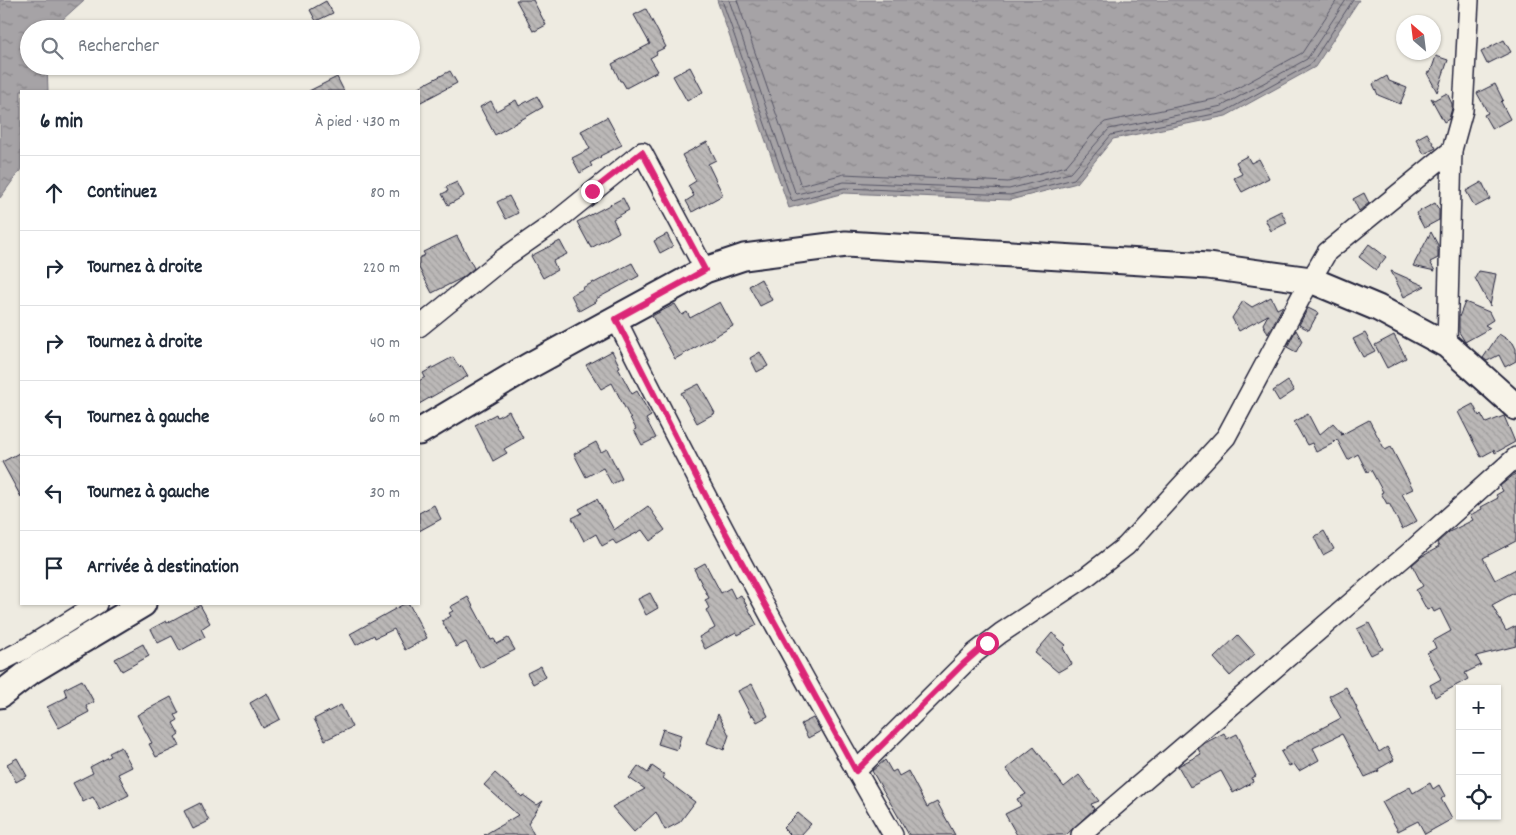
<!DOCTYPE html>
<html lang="fr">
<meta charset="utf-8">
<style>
:root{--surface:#fff;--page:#f6f6f7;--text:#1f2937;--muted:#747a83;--line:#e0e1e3}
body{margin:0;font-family:Dekko,sans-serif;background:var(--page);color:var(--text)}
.controls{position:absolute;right:15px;bottom:15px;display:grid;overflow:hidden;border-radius:0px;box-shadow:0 1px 4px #0004}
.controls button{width:45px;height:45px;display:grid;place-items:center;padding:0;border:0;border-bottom:1px solid var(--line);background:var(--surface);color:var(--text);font:25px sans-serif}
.compass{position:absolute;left:1396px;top:15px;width:45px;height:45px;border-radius:50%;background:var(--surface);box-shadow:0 1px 4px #0004;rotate:332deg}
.stop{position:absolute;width:15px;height:15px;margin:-11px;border:4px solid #db2777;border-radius:50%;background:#fff}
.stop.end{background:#db2777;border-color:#fff;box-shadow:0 1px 5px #0008}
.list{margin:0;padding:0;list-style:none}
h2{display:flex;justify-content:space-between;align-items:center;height:65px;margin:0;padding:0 20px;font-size:21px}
h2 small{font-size:16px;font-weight:400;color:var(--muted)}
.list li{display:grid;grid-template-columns:32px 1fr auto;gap:15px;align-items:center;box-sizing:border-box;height:75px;padding:0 20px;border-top:1px solid var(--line)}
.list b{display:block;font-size:19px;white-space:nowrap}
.list em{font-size:16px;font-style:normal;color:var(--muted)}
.icon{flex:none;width:28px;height:28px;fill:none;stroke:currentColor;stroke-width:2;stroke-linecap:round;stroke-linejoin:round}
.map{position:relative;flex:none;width:1516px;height:835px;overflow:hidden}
.search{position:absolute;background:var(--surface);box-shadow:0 1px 4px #0004;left:20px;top:20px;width:400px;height:55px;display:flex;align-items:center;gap:12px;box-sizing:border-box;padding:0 18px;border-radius:28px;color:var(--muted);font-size:19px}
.panel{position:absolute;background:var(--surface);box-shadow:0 1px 4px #0004;left:20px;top:90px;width:400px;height:515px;border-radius:0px}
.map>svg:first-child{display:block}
.water{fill:url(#water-ripples);stroke:#716f7b}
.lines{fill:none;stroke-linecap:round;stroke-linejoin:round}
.shore{stroke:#575666;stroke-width:1}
.building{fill:url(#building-back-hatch);stroke:#22223b}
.minor-casing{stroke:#22223b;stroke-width:22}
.major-casing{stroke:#22223b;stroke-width:29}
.minor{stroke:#f7f3e8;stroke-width:19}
.major{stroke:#f7f3e8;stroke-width:25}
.route{stroke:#db2777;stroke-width:6}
</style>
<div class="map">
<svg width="1516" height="835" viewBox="0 0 1516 835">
<defs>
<pattern id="water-ripples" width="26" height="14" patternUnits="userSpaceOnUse" patternTransform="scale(1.25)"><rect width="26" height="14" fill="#a6a3a6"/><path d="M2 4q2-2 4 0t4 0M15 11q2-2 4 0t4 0" fill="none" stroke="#878488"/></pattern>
<pattern id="building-back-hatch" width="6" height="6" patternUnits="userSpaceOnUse" patternTransform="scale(1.25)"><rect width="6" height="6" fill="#bbb8b7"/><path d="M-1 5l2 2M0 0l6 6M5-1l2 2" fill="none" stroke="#a09e9e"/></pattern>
</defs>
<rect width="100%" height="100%" fill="#eeebe1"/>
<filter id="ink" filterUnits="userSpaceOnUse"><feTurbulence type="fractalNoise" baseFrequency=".02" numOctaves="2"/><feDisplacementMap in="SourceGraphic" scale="10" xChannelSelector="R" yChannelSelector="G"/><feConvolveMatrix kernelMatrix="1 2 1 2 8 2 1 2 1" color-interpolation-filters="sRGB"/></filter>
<g filter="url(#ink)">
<!-- water -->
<g class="water">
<path d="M0,0H84L52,29H29V66H47L48,91H21V171L19,172L0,198Z"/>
<path d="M717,0H1359L1315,67L1226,116L1113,139L1077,183L1010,200L844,193L789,208Z"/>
</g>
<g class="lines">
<!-- shore -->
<g class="shore">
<path d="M722,0L791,199L793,201L844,188L1010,195L1074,179L1111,135L1224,112L1311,64L1353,0"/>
<path d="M729,0L795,192L797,194L844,182L1009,189L1070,173L1109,129L1222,106L1307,59L1346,0"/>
<path d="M737,0L800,183L802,185L844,174L1008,182L1066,166L1099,127L1105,122L1219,98L1302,53L1337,0"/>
</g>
</g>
<!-- building -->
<g class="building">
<path d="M516,0H533L546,25L535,31V30L533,31Z"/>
<path d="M326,1L333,13L316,21L310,10Z"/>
<path d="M646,9L666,47L656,52L657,54L650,58L658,71L626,88L622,81H620L612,64L650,44L634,15Z"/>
<path d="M1504,40L1511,52L1487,64L1481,52Z"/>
<path d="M1436,56L1448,60L1437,92L1427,73L1431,71Z"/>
<path d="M690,67L703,92L687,101L673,76Z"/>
<path d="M450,71L457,83L419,103V87Z"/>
<path d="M1387,76L1389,81L1407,88L1400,104L1378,95L1373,84Z"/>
<path d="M337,77L344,91H309Z"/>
<path d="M1495,84L1503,100L1501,102L1510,119L1492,129L1484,115L1488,113L1477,93Z"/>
<path d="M1447,93L1452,104V108L1449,119L1444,122L1431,98L1434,100Z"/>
<path d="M537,96L543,107L495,135L480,107L491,101L496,111L516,100L519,106Z"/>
<path d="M607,117L622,145L600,156L601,157L590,163L592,166L580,173L572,158L590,149L581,131Z"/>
<path d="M1427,133L1436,148L1424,154L1416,139Z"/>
<path d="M707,142L716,160L708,164L723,195L692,212L686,201L694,196L688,186L696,181L682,155Z"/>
<path d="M1247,156L1251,163L1259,159L1269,178L1242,192L1234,178L1242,174L1236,162Z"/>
<path d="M457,182L464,196L448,205L442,194L448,191L446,187Z"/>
<path d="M1482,182L1490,199L1475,207L1466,191Z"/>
<path d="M1364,193L1369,203L1359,211L1353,199Z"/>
<path d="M509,196L518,213L506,219L497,202Z"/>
<path d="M623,198L629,210L613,219L619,232L591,248L577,222Z"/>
<path d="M1435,203L1439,210V220L1424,228L1416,213Z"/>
<path d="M1281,211L1287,223L1271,231L1265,219Z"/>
<path d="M1431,232L1438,245V258L1430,262L1435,271L1413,266Z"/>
<path d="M667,234L673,246L660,253L654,241Z"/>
<path d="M457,236L474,268L462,278L432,293L419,268V258L425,255L423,252Z"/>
<path d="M560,241L567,254L553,261L557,270L543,278L531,256Z"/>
<path d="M1369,244L1386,257L1376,270L1359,257Z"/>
<path d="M632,263L639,276L596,299L597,301L579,311L571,295L583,289L582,288L594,282V283Z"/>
<path d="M1391,271L1425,286L1404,297Z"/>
<path d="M1479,271L1496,274L1490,306L1475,278Z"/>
<path d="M761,279L772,300L760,306L749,286Z"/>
<path d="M1271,297L1277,309L1283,306L1268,334L1263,324L1268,315L1239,331L1232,318L1243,301L1252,307Z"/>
<path d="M720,302L733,326L675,359L652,316L675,304L682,315L687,312L690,318Z"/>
<path d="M1465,302L1489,312L1493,320L1485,325L1490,328L1465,342L1459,332V317Z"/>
<path d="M1308,308L1318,313L1309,330L1299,325Z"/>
<path d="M1296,330L1302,341L1296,352L1287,347Z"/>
<path d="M1365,333L1375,351L1363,357L1353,339Z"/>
<path d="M1499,334L1513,343L1516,349V361L1505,367L1499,355L1487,361L1483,358Z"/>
<path d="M1394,335L1406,358L1387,368L1375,345Z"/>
<path d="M612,351L620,367L618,368L632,394L637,391L651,416L646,419L656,438L642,445L634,430L636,429L612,383L601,389L586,365Z"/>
<path d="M760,352L768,366L757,372L750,358Z"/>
<path d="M453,357L459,367L462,366L468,376L419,404V381L425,377L423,373Z"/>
<path d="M1288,381L1294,391L1279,401L1273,391Z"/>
<path d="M699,384L715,413L697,423L681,393Z"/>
<path d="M1473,404L1479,416L1481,414L1486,423L1504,416L1515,442L1495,453L1494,450L1481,457L1458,412Z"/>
<path d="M509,411L523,438L504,449L507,453L493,461L475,425L496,414L497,417Z"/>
<path d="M1308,414L1319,435L1333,423L1343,434L1341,435L1369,420L1385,450L1391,447L1413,489L1402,494L1417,521L1402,529L1389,503L1387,504L1381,493L1383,492L1371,470L1367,472L1358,454L1348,460L1337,439L1332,444L1316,452L1312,443L1307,445L1294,422Z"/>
<path d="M596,442L601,452L607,449L622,479L612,484L603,468L586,477L574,454Z"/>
<path d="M21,452V497L2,462Z"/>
<path d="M1516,473V541L1483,558L1495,580L1516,569V592L1492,605L1506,631L1516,626V646L1476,656L1481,665L1465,673L1468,679L1435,697L1430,685L1441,679L1427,653L1436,648L1433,641L1451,631L1440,609L1434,612L1432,608L1427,610L1416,590L1423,586L1412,565L1421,557L1439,547L1437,543L1449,532L1473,520L1470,515L1482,509L1481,507L1498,498L1496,495L1503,491L1500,486Z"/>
<path d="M597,499L614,530L648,506L665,530L650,541L642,530L616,544L613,540L602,546L596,534L584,541L572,518L582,513L579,509Z"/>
<path d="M434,505L441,519L419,531V513Z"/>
<path d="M1324,531L1334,549L1323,555L1314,537Z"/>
<path d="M705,563L721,593L730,588L735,598L741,595L757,625L738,635L736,632L705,649L699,637L715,628L706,610L709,608L705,600L709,598L694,569Z"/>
<path d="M650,593L658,608L646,615L638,599Z"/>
<path d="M468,597L491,640L494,639L497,644L508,638L515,650L480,668L466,642L456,647L442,621L451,616L449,613L453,611L450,607Z"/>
<path d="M404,604H409L427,638L405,650L394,629L375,638L374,635L356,645L350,634Z"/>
<path d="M200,605L210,623L201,629L205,637L180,651L172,636L158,643L151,629L166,621L167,623Z"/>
<path d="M1369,623L1383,649L1371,655L1357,629Z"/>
<path d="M1052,633L1066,645L1063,648L1072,664L1058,672L1035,653Z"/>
<path d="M1238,635L1255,654L1230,676L1214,658Z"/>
<path d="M143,644L149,656L122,671L115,659Z"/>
<path d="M541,666L546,677L533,684L527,673Z"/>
<path d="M82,680L94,702L86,706L89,712L59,728L47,707L67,697L64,689Z"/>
<path d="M752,684L768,716L757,722L753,715L751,716L738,691Z"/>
<path d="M1346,687L1357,708L1356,709L1379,752L1387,747L1394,760L1378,769L1379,771L1365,777L1342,734L1313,748L1319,760L1299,771L1294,764L1289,766L1281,752L1286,749V747L1341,718L1329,696Z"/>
<path d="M267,693L280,719L263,728L250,703Z"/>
<path d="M171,697L179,713L175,715L178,720L173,723L179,734L175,737L180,746L156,757L149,744L152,743L137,715Z"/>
<path d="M341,705L352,727L325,740L314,719Z"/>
<path d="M718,714L729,735L724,750L707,743Z"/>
<path d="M813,718L821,731L808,738L801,724Z"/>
<path d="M663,729L681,735L677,750L658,744Z"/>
<path d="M1224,733L1227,739L1237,734L1243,746L1241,747L1256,776L1252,778L1253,782L1233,793L1221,771L1190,787L1178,766L1201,754L1198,749L1205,743Z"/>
<path d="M121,747L132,767L118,774L129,795L100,810L93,797L83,802L73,783L93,773L90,767L111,756L109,753Z"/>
<path d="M1034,747L1064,787L1079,775L1099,801L1091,804L1094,809L1066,835H1017L1005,814L1021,806L1017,799L1026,794L1006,769Z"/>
<path d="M17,758L27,776L16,782L7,764Z"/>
<path d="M885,760L892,772L896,770L899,776L908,771L927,807L937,802L955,835H909L872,771Z"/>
<path d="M638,766L648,773L652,766L665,775L663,778L695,802L680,822L665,830L656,812L634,832L612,807L645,789L629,778Z"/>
<path d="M495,773L522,797L523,795L537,805L543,801L528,823L534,835H484L518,815L484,785Z"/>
<path d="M1430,783L1433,789L1439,785L1445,796L1441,799L1452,819L1425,834L1418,821L1398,831L1382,802L1410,787L1413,793Z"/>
<path d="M200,803L209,821L193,829L184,811Z"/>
<path d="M798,813L811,824L801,835H790L783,828Z"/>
</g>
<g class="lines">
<!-- minor casing -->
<g class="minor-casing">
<g id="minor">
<path d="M616,319C703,494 795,666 893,835"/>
<path d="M419,327L504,258L554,223L642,152L705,270"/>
<path d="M1447,345L1452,150L1463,110L1469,0"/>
<path d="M0,662L25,649L97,604"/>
<path d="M856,771L975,653L1001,633L1086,577L1126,546L1226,437L1301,297L1327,252L1452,150"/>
<path d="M1081,835L1410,552L1516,457"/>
</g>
</g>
<!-- major casing -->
<g class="major-casing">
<g id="major">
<path d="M419,432L529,366L705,270L744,257L846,244L1208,266L1311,280L1378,308L1447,345L1516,407"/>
<path d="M0,695L31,671L143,604"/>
</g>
</g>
<!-- minor -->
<use href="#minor" class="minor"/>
<!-- major -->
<use href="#major" class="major"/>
</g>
</g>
<g class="lines" filter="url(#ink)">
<!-- route -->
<path class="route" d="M592,191L642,152L705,270L616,319L711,506L856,771L963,664L987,643"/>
</g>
</svg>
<div class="controls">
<button>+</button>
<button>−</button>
<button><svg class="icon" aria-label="locate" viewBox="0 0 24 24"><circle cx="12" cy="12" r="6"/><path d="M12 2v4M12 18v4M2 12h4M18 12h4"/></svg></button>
</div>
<svg class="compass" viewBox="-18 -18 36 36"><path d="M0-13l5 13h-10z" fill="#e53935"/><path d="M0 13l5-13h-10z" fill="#747a83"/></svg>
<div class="stop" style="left:987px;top:643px"></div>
<div class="stop end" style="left:592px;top:191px"></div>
<div class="search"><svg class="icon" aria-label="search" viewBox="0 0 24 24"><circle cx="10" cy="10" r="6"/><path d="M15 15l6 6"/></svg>Rechercher</div>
<section class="panel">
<h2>6 min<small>À pied · 430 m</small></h2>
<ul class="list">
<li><svg class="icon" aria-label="ahead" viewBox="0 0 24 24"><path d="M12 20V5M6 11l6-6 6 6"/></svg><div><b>Continuez</b></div><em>80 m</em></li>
<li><svg class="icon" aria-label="right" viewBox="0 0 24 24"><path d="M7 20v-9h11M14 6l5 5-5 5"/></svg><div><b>Tournez à droite</b></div><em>220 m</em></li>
<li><svg class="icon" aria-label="right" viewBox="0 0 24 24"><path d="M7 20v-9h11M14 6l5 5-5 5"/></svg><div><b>Tournez à droite</b></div><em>40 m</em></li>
<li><svg class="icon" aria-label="left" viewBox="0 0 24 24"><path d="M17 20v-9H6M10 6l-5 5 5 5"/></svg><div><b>Tournez à gauche</b></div><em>60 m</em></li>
<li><svg class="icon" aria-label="left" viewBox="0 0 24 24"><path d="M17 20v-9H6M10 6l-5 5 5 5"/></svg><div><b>Tournez à gauche</b></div><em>30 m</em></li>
<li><svg class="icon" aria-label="arrive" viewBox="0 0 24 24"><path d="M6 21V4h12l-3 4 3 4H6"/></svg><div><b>Arrivée à destination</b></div></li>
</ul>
</section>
</div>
